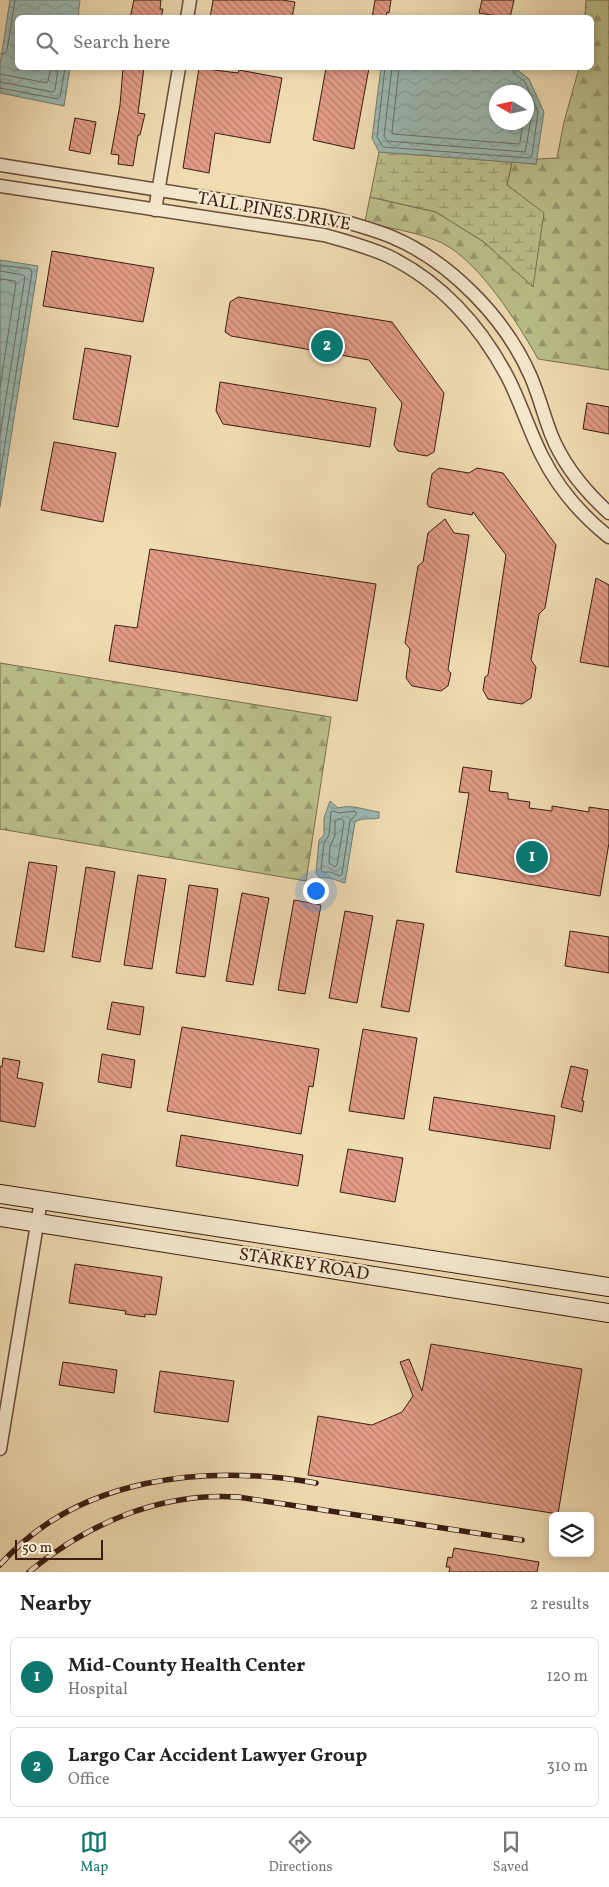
<!DOCTYPE html>
<style>
:root{--surface:#fff;--page:#f2f2f2;--text:#222;--muted:#767676;--line:#e0e0e0;--accent:#0f766e}
body{margin:0;font-family:Vollkorn,serif;background:var(--page);color:var(--text)}
.controls{position:absolute;right:15px;bottom:15px;display:grid;overflow:hidden;border-radius:8px;box-shadow:0 2px 8px #0003}
.controls button{width:45px;height:45px;display:grid;place-items:center;padding:0;border:0;border-bottom:1px solid var(--line);background:var(--surface);color:var(--text);font:25px sans-serif}
.compass{position:absolute;left:489px;top:85px;width:45px;height:45px;border-radius:50%;background:var(--surface);box-shadow:0 2px 8px #0003;rotate:279deg}
.scale{position:absolute;left:15px;bottom:12px;width:88px;box-sizing:border-box;padding-left:5px;border:2px solid #3b1d11;border-top:0;font-size:14px;line-height:18px;white-space:nowrap;color:#3b1d11;-webkit-text-stroke:4px #f5e8ce;paint-order:stroke}
.you{position:absolute;left:315px;top:890px;width:18px;height:18px;margin:-12px;border:4px solid #fff;border-radius:50%;background:#1a73e8;box-shadow:0 0 0 8px #1a73e833}
.badge{display:grid;place-items:center;width:32px;height:32px;border-radius:50%;background:var(--accent);color:#fff;font-size:16px;font-weight:700}
.pin{position:absolute;translate:-50% -50%;border:2px solid #fff;box-shadow:0 1px 5px #0006}
.list{margin:0;padding:0;list-style:none}
h2{display:flex;justify-content:space-between;align-items:center;height:65px;margin:0;padding:0 20px;font-size:21px}
h2 small{font-size:16px;font-weight:400;color:var(--muted)}
.list li{display:grid;grid-template-columns:32px 1fr auto;gap:15px;align-items:center;box-sizing:border-box;height:80px;margin:0 10px 10px;padding:0 10px;border:1px solid var(--line);border-radius:8px}
.list b{display:block;font-size:19px;white-space:nowrap}
.list p{margin:0;font-size:16px;white-space:nowrap;color:var(--muted)}
.list em{font-size:16px;font-style:normal;color:var(--muted)}
.icon{flex:none;width:28px;height:28px;fill:none;stroke:currentColor;stroke-width:2;stroke-linecap:round;stroke-linejoin:round}
.map{position:relative;flex:none;width:609px;height:1572px;overflow:hidden}
.search{position:absolute;background:var(--surface);box-shadow:0 2px 8px #0003;left:15px;right:15px;top:15px;height:55px;display:flex;align-items:center;gap:12px;box-sizing:border-box;padding:0 18px;border-radius:8px;color:var(--muted);font-size:19px}
.sheet{height:245px;background:var(--surface)}
nav{display:flex;justify-content:space-around;align-items:center;box-sizing:border-box;height:70px;border-top:1px solid var(--line);background:var(--surface);font-size:14px;color:var(--muted)}
nav a{display:grid;justify-items:center;gap:2px}
nav .on{color:var(--accent)}
.map>svg:first-child{display:block}
.forest{fill:url(#forest-firs);stroke:#7b6e4e}
.wetland{fill:url(#wetland-marsh);stroke:#7b6e4e}
.water{fill:url(#water-waves);stroke:#757b72;fill-rule:evenodd}
.lines{fill:none;stroke-linecap:round;stroke-linejoin:round}
.shore{stroke:#6b6c62;stroke-width:1}
.building{fill:url(#building-back-hatch);stroke:#3b1d11}
.minor-casing{stroke:#684d3a;stroke-width:15}
.secondary-casing{stroke:#3b1d11;stroke-width:20}
.minor{stroke:#f5e8ce;stroke-width:12}
.secondary{stroke:#f5e8ce;stroke-width:18}
.rail-casing{stroke:#3b1d11;stroke-width:5.5}
.rail{stroke:#f5e8ce;stroke-width:4;stroke-dasharray:11;stroke-linecap:butt}
.labels{text-anchor:middle;dominant-baseline:central;stroke-width:4.5;stroke-linejoin:round;paint-order:stroke}
.street-label{font-size:18px;fill:#3b1d11;stroke:#f5e8ce}
</style>
<div class="map">
<svg width="609" height="1572" viewBox="0 0 609 1572">
<defs>
<pattern id="forest-firs" width="22" height="20" patternUnits="userSpaceOnUse" patternTransform="scale(1.25)"><rect width="22" height="20" fill="#bbc08b"/><path d="M5 1l3.5 6h-7zM16 11l3.5 6h-7z" fill="#999b70"/></pattern>
<pattern id="wetland-marsh" width="20" height="14" patternUnits="userSpaceOnUse" patternTransform="scale(1.25)"><rect width="20" height="14" fill="#bbc08b"/><path d="M1 5h8M5 5V1M11 12h8M15 12V8" fill="none" stroke="#999b70"/></pattern>
<pattern id="water-waves" width="16" height="10" patternUnits="userSpaceOnUse" patternTransform="scale(1.25)"><rect width="16" height="10" fill="#9bbab3"/><path d="M0 5q4-4 8 0t8 0" fill="none" stroke="#869f99"/></pattern>
<pattern id="building-back-hatch" width="6" height="6" patternUnits="userSpaceOnUse" patternTransform="scale(1.25)"><rect width="6" height="6" fill="#e19b86"/><path d="M-1 5l2 2M0 0l6 6M5-1l2 2" fill="none" stroke="#b87e6c"/></pattern>
</defs>
<rect width="100%" height="100%" fill="#f0dcb3"/>
<filter id="stains"><feTurbulence type="fractalNoise" baseFrequency=".004" numOctaves="4"/><feColorMatrix values="0 0 0 0 .2 0 0 0 0 .09 0 0 0 0 .02 0 0 0 .5 -.17"/></filter>
<radialGradient id="worn" r=".72"><stop offset=".6" stop-color="#630" stop-opacity="0"/><stop offset="1" stop-color="#630" stop-opacity=".3"/></radialGradient>
<!-- forest -->
<g class="forest">
<path d="M586,0H609V370L538,359C518,323 475,254 435,240C413,231 388,229 365,221L370,197L436,212L484,242L533,286L507,185L512,162L536,164L537,159L557,158L564,122L579,68H592V18L585,17Z"/>
<path d="M0,663L331,717L306,881L0,829Z"/>
</g>
<!-- wetland -->
<path class="wetland" d="M379,152L512,162L507,185L544,213L533,287L484,242L436,212L370,197Z"/>
<!-- water -->
<g class="water">
<path d="M10,0H80L78,17L18,18V68H70L64,106L0,93V64Z"/>
<path d="M381,68H515L529,79L544,112L536,164L379,152L372,138ZM526,92V122H496V92Z"/>
<path d="M0,260L38,266L0,507Z"/>
<path d="M330,801L338,808C353,804 364,810 379,812V818C371,820 362,817 355,822L345,883C336,881 330,876 320,878L316,873L319,840L324,835V818Z"/>
</g>
<g class="lines">
<!-- shore -->
<g class="shore">
<path d="M0,54L5,53L7,50L15,0"/>
<path d="M385,68L377,137L383,147L530,158L532,156L538,112L525,82L514,73L512,68"/>
<path d="M392,68L384,136L387,141L525,152L532,114L526,101"/>
<path d="M399,68L392,132L393,134L518,144L520,142L523,122"/>
<path d="M0,74L47,83L48,81L51,68"/>
<path d="M0,82L53,92L55,90L58,68"/>
<path d="M0,88L58,99L60,97L65,68"/>
<path d="M0,265L30,269L32,272L0,475"/>
<path d="M0,271L23,275L25,277L0,435"/>
<path d="M0,279L15,281L16,283L0,387"/>
<path d="M333,811L339,813L354,811L357,813L350,821L342,874L340,876L330,872H323L321,870L324,843L329,835L331,812Z"/>
<path d="M337,819H342L344,822L337,865L335,867L329,863L330,846L335,836V821Z"/>
</g>
</g>
<!-- building -->
<g class="building">
<path d="M134,0H161L160,9H163L161,18H130Z"/>
<path d="M213,0H282L295,2L292,18H210Z"/>
<path d="M375,0H391L389,13L387,12L386,18H372Z"/>
<path d="M482,0H514L510,18L479,13Z"/>
<path d="M123,68H144L138,113L145,114L140,135H138L133,166L118,164L119,155L111,154L120,105Z"/>
<path d="M199,68L238,73L239,70L282,78L270,143L215,133L209,173L183,168Z"/>
<path d="M326,68H369L354,149L313,140Z"/>
<path d="M75,118L96,122L90,154L69,150Z"/>
<path d="M52,251L154,268L143,322L43,306Z"/>
<path d="M238,297L392,322L444,393L434,452L427,456L398,451L394,445L402,403L369,360L231,336L225,332L230,302Z"/>
<path d="M85,348L131,356L118,427L73,419Z"/>
<path d="M220,382L376,408L370,447L223,424L216,411Z"/>
<path d="M587,403L609,407V434L583,429Z"/>
<path d="M54,442L116,453L103,522L41,510Z"/>
<path d="M439,468L469,473L477,468L503,473L556,545L545,608L539,614L531,660L536,667L531,698L522,704L488,699L483,690L485,677L488,675L506,555L473,512L472,515L429,507L427,504L432,474Z"/>
<path d="M445,519L454,533L469,535L448,670L451,673L448,686L441,691L412,686L406,678L410,649L405,643L418,566L423,562L428,533Z"/>
<path d="M150,549L376,584L357,701L109,661L115,625L137,628Z"/>
<path d="M596,578L609,585V667L580,662Z"/>
<path d="M463,767L492,771L489,791L508,793V799L530,802L529,808L552,811V806L589,812V807L609,810V843L600,896L456,872L469,793L459,792Z"/>
<path d="M29,862L57,866L44,952L15,947Z"/>
<path d="M86,867L115,872L100,962L72,957Z"/>
<path d="M138,875L166,879L152,969L124,965Z"/>
<path d="M189,885L218,889L205,977L176,973Z"/>
<path d="M242,893L269,898L253,985L226,981Z"/>
<path d="M294,900L321,905L305,994L278,990Z"/>
<path d="M345,911L373,916L357,1003L329,998Z"/>
<path d="M397,920L424,924L409,1012L381,1007Z"/>
<path d="M570,931L609,937V973L565,966Z"/>
<path d="M112,1002L144,1007L140,1035L107,1029Z"/>
<path d="M182,1027L319,1049L313,1087L309,1086L301,1134L167,1111Z"/>
<path d="M363,1029L417,1038L404,1119L349,1111Z"/>
<path d="M102,1054L135,1060L131,1088L98,1082Z"/>
<path d="M3,1058L20,1061L17,1078L43,1083L35,1127L0,1121V1066L2,1067Z"/>
<path d="M571,1066L588,1070L582,1101H584L582,1112L561,1107Z"/>
<path d="M434,1097L555,1116L550,1149L429,1130Z"/>
<path d="M181,1135L303,1155L298,1186L176,1166Z"/>
<path d="M348,1149L403,1158L395,1202L340,1192Z"/>
<path d="M75,1264L162,1277L156,1315L145,1314V1317L125,1314L126,1311L69,1303Z"/>
<path d="M431,1344L582,1369L558,1514L308,1475L318,1416L372,1425L402,1412L413,1396L400,1362L409,1359L422,1391Z"/>
<path d="M63,1362L117,1370L114,1393L59,1385Z"/>
<path d="M160,1371L234,1381L228,1422L154,1412Z"/>
<path d="M454,1548L539,1562L537,1572H449L450,1567H446L448,1557L452,1558Z"/>
</g>
<g class="lines">
<!-- minor casing -->
<g class="minor-casing">
<g id="minor">
<path d="M187,18L190,0"/>
<path d="M0,165L324,216C347,222 370,228 392,237C451,262 506,319 531,377C539,396 544,416 551,434C563,465 585,491 609,513"/>
<path d="M0,186L324,235C346,241 368,247 388,256C440,281 480,325 507,376C520,401 529,430 542,456C558,488 580,514 609,537"/>
<path d="M155,210L179,68"/>
<path d="M0,1449L41,1200"/>
</g>
</g>
<!-- secondary casing -->
<g class="secondary-casing">
<g id="secondary">
<path d="M0,1194L609,1287"/>
<path d="M0,1217L609,1313"/>
</g>
</g>
<!-- minor -->
<use href="#minor" class="minor"/>
<!-- secondary -->
<use href="#secondary" class="secondary"/>
<!-- rail casing -->
<g class="rail-casing">
<g id="rail">
<path d="M0,1565C78,1476 206,1464 316,1483"/>
<path d="M29,1572C88,1523 161,1492 238,1497L522,1540"/>
</g>
</g>
<!-- rail -->
<use href="#rail" class="rail"/>
</g>
<g class="labels">
<!-- street labels -->
<g class="street-label">
<text transform="translate(274 212) rotate(10)">TALL PINES DRIVE</text>
<text transform="translate(304 1265) rotate(9)">STARKEY ROAD</text>
</g>
</g>
<rect width="100%" height="100%" filter="url(#stains)"/>
<rect width="100%" height="100%" fill="url(#worn)"/>
</svg>
<div class="controls">
<button><svg class="icon" aria-label="layers" viewBox="0 0 24 24"><path d="M12 4l9 5-9 5-9-5zM3 14l9 5 9-5"/></svg></button>
</div>
<svg class="compass" viewBox="-18 -18 36 36"><path d="M0-13l5 13h-10z" fill="#e53935"/><path d="M0 13l5-13h-10z" fill="#767676"/></svg>
<div class="scale">50 m</div>
<div class="you"></div>
<div class="pin badge" style="left:532px;top:857px">1</div>
<div class="pin badge" style="left:327px;top:346px">2</div>
<div class="search"><svg class="icon" aria-label="search" viewBox="0 0 24 24"><circle cx="10" cy="10" r="6"/><path d="M15 15l6 6"/></svg>Search here</div>
</div>
<section class="sheet">
<h2>Nearby<small>2 results</small></h2>
<ul class="list">
<li><span class="badge">1</span><div><b>Mid-County Health Center</b><p>Hospital</p></div><em>120 m</em></li>
<li><span class="badge">2</span><div><b>Largo Car Accident Lawyer Group</b><p>Office</p></div><em>310 m</em></li>
</ul>
</section>
<nav>
<a class="on"><svg class="icon" aria-label="map" viewBox="0 0 24 24"><path d="M3 6l6-2 6 2 6-2v14l-6 2-6-2-6 2zM9 4v14M15 6v14"/></svg>Map</a>
<a><svg class="icon" aria-label="directions" viewBox="0 0 24 24"><path d="M12 3l9 9-9 9-9-9zM9 14v-3h6M13 9l2 2-2 2"/></svg>Directions</a>
<a><svg class="icon" aria-label="saved" viewBox="0 0 24 24"><path d="M7 4h10v16l-5-4-5 4z"/></svg>Saved</a>
</nav>
